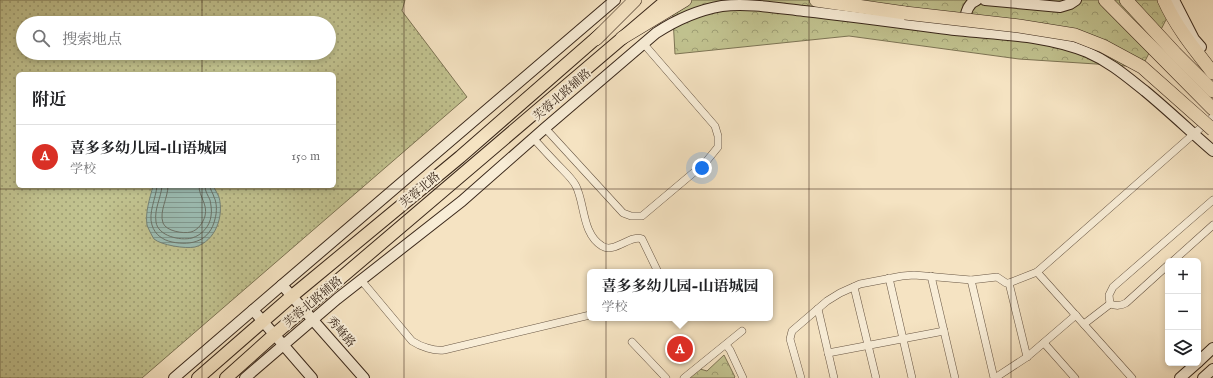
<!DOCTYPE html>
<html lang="zh">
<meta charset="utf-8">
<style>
:root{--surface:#fff;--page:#f2f2f2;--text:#202124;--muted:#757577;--line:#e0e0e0;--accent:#d93025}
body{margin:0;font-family:"IM FELL English","Noto Serif SC",serif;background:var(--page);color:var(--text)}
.controls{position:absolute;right:12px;bottom:12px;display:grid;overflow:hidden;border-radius:6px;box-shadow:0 2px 6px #0003}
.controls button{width:36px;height:36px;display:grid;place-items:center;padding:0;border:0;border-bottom:1px solid var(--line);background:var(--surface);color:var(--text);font:20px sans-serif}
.you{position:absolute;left:702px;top:168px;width:14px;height:14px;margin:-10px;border:3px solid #fff;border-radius:50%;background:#1a73e8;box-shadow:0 0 0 6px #1a73e833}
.badge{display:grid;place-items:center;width:26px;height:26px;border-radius:50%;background:var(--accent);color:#fff;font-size:13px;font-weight:700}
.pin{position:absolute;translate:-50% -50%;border:2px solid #fff;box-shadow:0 1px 4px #0006}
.popup{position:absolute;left:587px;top:269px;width:186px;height:52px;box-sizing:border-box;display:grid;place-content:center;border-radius:6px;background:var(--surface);filter:drop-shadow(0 1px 3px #0005);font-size:13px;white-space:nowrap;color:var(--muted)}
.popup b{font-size:15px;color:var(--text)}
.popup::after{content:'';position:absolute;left:50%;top:100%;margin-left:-8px;border:8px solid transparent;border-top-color:var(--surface)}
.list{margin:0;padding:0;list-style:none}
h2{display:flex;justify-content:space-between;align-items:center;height:52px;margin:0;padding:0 16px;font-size:17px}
h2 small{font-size:13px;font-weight:400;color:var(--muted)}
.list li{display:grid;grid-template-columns:26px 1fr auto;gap:12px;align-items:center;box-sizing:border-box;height:64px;padding:0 16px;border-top:1px solid var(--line)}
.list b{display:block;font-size:15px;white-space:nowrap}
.list p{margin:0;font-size:13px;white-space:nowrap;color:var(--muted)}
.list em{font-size:13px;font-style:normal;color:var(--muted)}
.icon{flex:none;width:22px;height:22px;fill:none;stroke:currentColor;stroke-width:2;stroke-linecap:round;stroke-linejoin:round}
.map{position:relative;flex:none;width:1213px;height:378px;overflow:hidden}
.search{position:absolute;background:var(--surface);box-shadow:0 2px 6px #0003;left:16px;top:16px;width:320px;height:44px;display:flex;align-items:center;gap:10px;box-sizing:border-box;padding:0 14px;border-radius:22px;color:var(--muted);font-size:15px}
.panel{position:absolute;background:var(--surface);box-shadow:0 2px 6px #0003;left:16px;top:72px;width:320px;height:116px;border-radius:6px}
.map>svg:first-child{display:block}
.grass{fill:url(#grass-dots);stroke:#7d7454;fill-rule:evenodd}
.forest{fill:url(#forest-crowns);stroke:#7d7454}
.water{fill:url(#water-rules);stroke:#748277}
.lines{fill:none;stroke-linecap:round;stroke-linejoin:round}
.shore{stroke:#6a7268;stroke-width:1}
.street-casing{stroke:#685644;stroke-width:8}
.secondary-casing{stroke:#39271a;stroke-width:12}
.primary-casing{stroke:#39271a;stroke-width:14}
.highway-casing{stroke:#39271a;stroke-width:14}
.street{stroke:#f8edd7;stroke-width:7}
.secondary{stroke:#f8edd7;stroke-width:10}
.primary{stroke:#f5e3c2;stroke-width:12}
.highway{stroke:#f5e3c2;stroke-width:13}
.highway-bridge-casing{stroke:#39271a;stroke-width:14;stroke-linecap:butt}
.highway-bridge{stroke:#f5e3c2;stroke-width:13}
.grid{fill:none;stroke:#39271a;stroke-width:1;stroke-opacity:0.55}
.labels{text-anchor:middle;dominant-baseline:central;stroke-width:4;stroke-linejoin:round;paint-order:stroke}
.street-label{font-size:12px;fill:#39271a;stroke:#f8edd7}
</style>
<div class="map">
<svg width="1213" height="378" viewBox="0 0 1213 378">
<defs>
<pattern id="grass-dots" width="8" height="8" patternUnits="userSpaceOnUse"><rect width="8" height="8" fill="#c1c28f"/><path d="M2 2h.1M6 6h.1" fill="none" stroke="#9e9e74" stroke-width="1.8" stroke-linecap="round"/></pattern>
<pattern id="forest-crowns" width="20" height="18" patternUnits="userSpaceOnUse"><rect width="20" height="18" fill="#c1c28f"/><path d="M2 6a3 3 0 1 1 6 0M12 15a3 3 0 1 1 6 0" fill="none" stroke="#9e9e74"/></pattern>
<pattern id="water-rules" width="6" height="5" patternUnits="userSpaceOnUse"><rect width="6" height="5" fill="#9cbeb5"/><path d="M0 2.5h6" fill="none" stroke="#809a92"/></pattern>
</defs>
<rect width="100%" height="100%" fill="#f5e3c2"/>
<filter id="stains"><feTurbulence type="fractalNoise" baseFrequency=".005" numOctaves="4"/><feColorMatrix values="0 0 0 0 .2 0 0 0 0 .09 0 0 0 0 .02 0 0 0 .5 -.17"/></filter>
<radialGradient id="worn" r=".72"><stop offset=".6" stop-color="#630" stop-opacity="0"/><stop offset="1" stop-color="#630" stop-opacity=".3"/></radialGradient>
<!-- grass -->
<path class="grass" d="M0,0H405L402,11L467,97L142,378H0ZM23,23H329V53H23ZM18,74H334V186H18Z"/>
<!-- forest -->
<g class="forest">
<path d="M672,0H1175V2L1142,67L1019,59L849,36L675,54Z"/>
<path d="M724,355L735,377L734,378H687L700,369L707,371Z"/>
</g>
<!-- water -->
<path class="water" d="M153,186H213C215,189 217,193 219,197C224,216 216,241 195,247C185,249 161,245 154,239C152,236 148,228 147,225C145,212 150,198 153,186Z"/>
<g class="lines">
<!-- shore -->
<g class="shore">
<path d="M157,186C156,198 148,213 152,225C155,235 163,240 172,242C192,246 210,241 215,219C217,212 217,203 214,197C213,193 210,190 210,186"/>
<path d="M162,186C161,198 154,209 156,222C158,236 180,241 192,238C202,235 210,226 211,216C212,211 211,205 210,200C208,195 205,192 205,186"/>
<path d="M168,186C168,198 159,211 163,223C166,231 183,234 191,232C198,230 203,223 205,216C208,204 199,197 199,186"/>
</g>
<!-- street casing -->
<g class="street-casing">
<g id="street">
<path d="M545,128L623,213L631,216H642L705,163L718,147V136L715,126L643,43"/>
<path d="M533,138C543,149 552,159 562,169C567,174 573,180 576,186C585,204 582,234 602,246C614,254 631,234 642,239L658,272"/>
<path d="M1173,261L1213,225"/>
<path d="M1037,272L1132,378"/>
<path d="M931,276L955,378"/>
<path d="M889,278L912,378"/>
<path d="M361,280L412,341C421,347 434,351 444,350L590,315"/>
<path d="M971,280L994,378"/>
<path d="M1009,283L1027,357"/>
<path d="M854,287L876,378"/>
<path d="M1110,304L1109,295L1113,287L1213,200"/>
<path d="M1110,304C1117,306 1120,306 1126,303L1168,265"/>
<path d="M818,309L834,378"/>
<path d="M1084,324L1110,304"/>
<path d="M632,342L666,378"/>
<path d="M1044,343L1075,378"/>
<path d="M726,345L730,350L743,378"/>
<path d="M828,353L944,331"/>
<path d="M684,378L742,331"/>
<path d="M801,378L790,339L792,331L827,301L840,293L860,284L902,276L914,275L971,280L997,277L1006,283H1009L1037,272L1213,117"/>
<path d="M995,378L1027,357L1076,315"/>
</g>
</g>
<!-- secondary casing -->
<g class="secondary-casing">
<g id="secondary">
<path d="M985,0L1060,7L1070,4L1076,0"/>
<path d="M1174,0L1194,39L1201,47"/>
<path d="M963,25C966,16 966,4 977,0"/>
<path d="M282,285L364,378"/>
<path d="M253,310L312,378"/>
<path d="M1198,362L1213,348"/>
<path d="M174,378L282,285L615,0"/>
<path d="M245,378L337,299L462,201L545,128L656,33C676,20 698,10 722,6C749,3 777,8 804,11C849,16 894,22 939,28C988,35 1041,33 1087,52C1110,62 1126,76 1145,91C1168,110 1190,131 1213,151"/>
<path d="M1180,378L1197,363"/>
<path d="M1203,378L1213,369"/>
</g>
</g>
<!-- primary casing -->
<g class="primary-casing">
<g id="primary">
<path d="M198,378L292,296L460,157L602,33"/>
<path d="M226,378L275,334L667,0"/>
</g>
</g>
<!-- highway casing -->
<g class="highway-casing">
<g id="highway">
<path d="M816,0L905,13"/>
<path d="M1105,0L1213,109"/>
<path d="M1126,0L1175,53L1213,91"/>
<path d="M1164,0C1176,27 1195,50 1213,73"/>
<path d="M622,38L685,0"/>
<path d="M596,39L635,0"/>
</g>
</g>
<!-- street -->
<use href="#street" class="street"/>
<!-- secondary -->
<use href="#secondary" class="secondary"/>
<!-- primary -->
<use href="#primary" class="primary"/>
<!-- highway -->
<use href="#highway" class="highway"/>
<!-- highway-bridge casing -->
<g class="highway-bridge-casing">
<path id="highway-bridge" d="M905,13L1019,26L1075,35L1103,46L1142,67L1213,130"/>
</g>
<!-- highway-bridge -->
<use href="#highway-bridge" class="highway-bridge"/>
</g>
<!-- grid -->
<path class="grid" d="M202,0V23M404,0V378M606,0V378M809,0V378M1011,0V378M202,53V74M202,186V378M0,189H1213"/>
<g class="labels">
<!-- street labels -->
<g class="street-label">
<text transform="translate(562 95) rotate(-41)">芙蓉北路辅路</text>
<text transform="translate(420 190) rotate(-40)">芙蓉北路</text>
<text transform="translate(313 302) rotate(-40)">芙蓉北路辅路</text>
<text transform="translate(341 332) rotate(49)">秀峰路</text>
</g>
</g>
<rect width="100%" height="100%" filter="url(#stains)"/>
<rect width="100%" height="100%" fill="url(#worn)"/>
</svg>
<div class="controls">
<button>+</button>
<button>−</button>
<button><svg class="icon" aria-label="layers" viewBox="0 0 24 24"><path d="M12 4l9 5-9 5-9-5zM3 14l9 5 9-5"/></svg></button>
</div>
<div class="you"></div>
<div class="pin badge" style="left:680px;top:349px">A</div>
<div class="popup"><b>喜多多幼儿园-山语城园</b>学校</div>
<div class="search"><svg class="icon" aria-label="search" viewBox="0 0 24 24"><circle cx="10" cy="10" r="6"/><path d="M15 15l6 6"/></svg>搜索地点</div>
<section class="panel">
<h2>附近<small></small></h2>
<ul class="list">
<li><span class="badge">A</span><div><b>喜多多幼儿园-山语城园</b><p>学校</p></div><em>150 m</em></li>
</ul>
</section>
</div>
